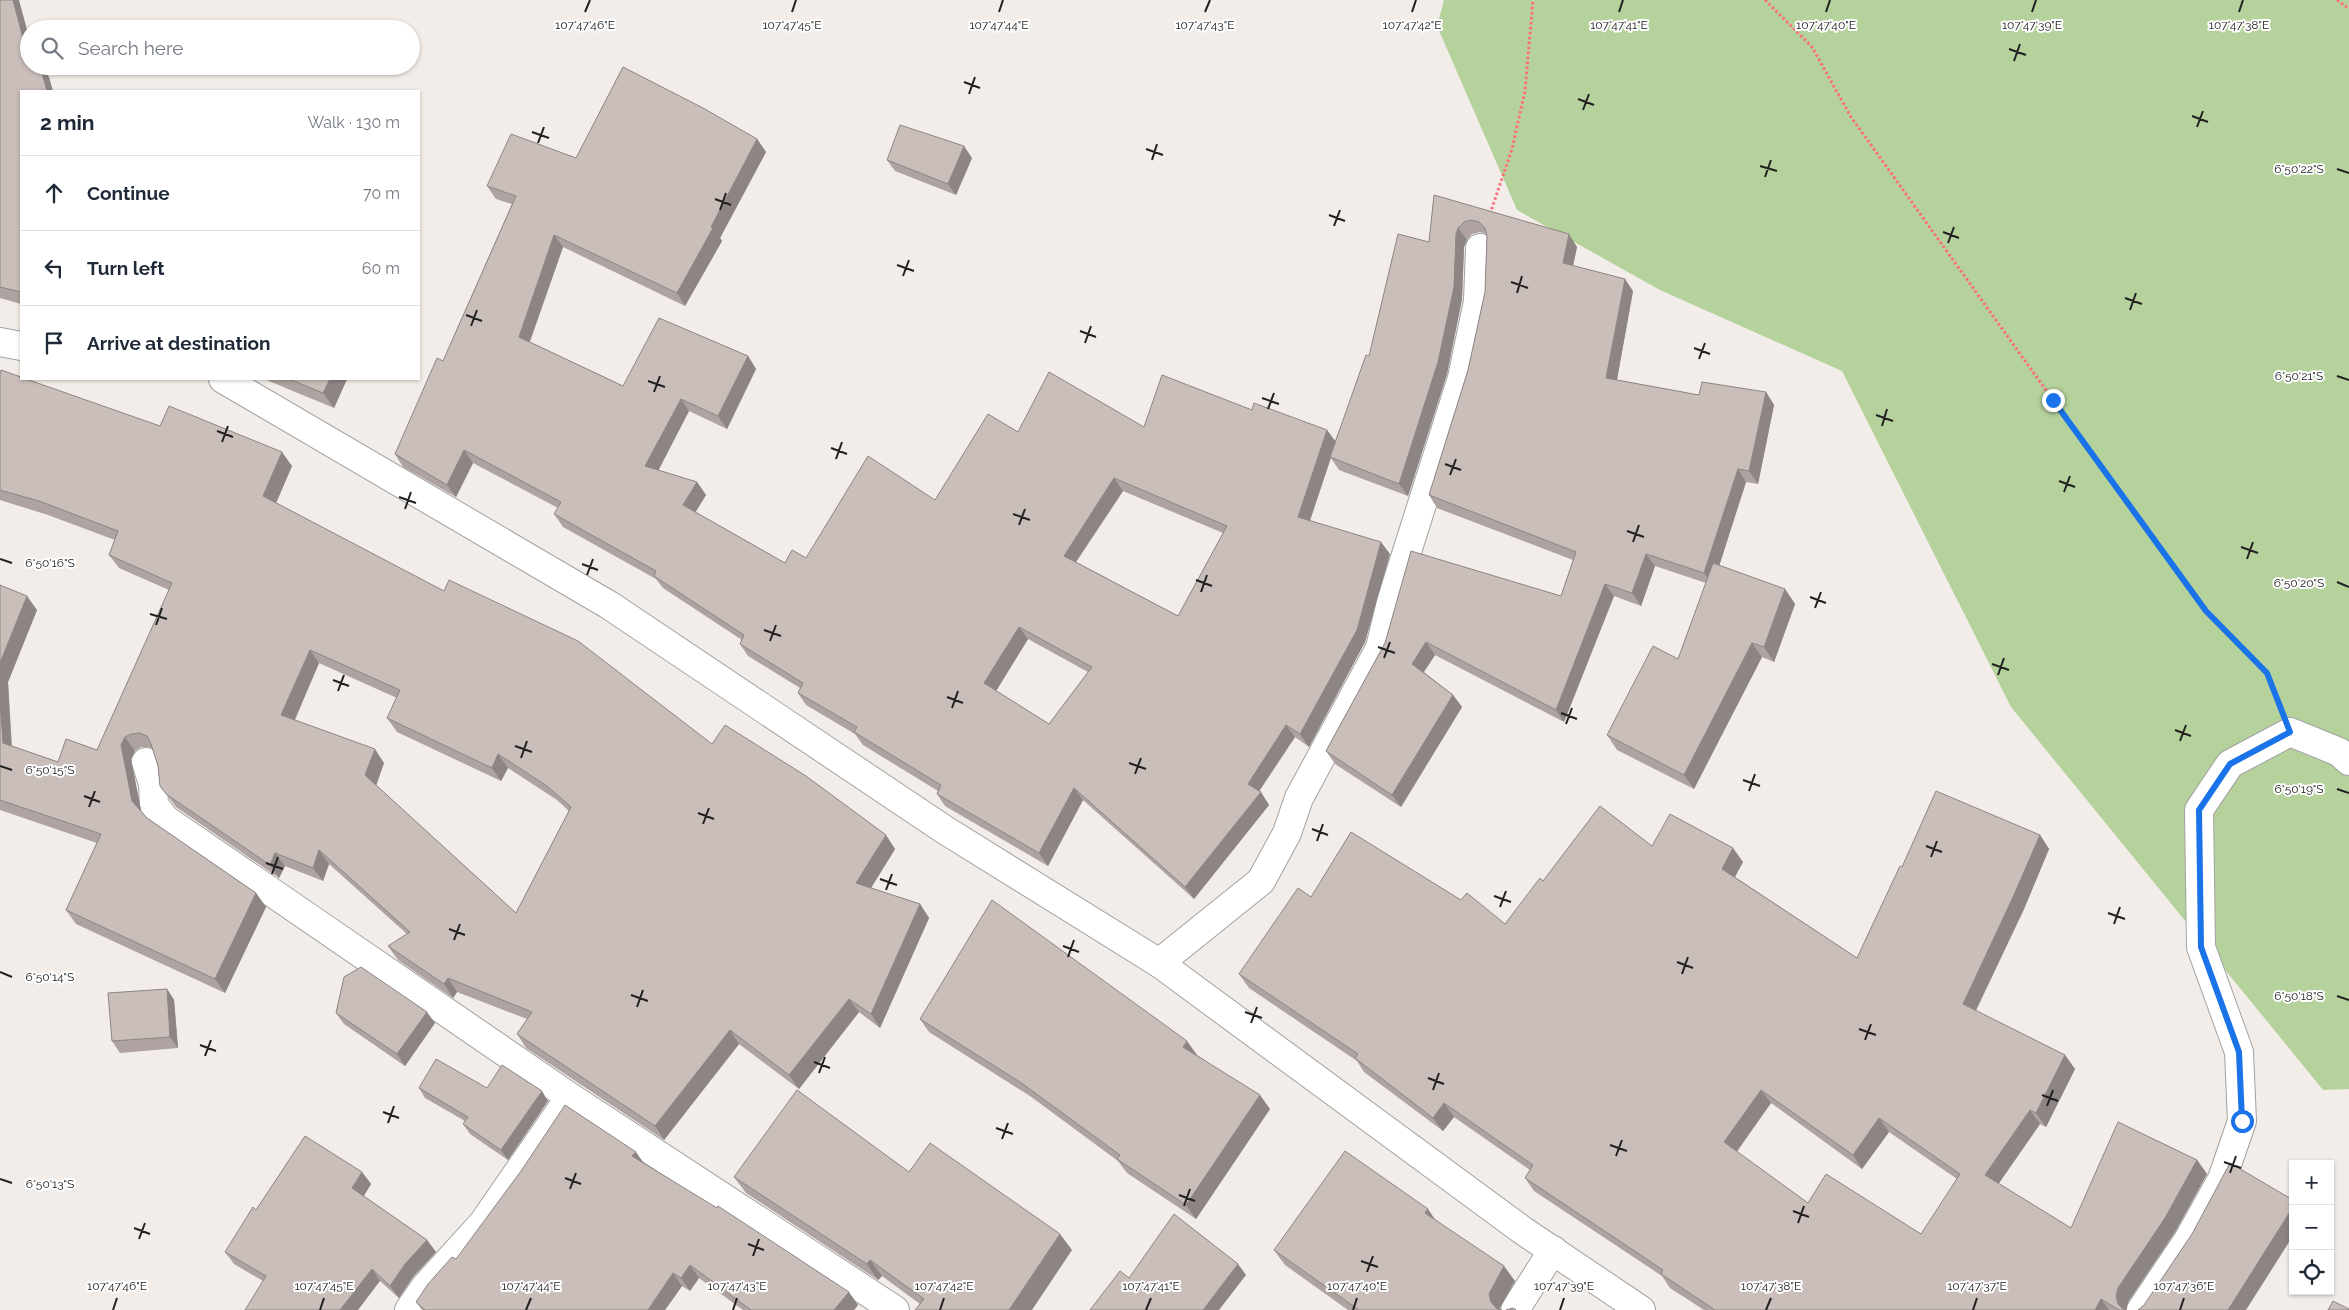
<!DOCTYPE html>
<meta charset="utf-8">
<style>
:root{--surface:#fff;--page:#f2f2f3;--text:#1f2937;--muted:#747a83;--line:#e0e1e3}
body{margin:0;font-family:Raleway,sans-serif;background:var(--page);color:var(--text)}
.controls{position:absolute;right:15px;bottom:15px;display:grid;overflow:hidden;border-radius:0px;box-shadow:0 1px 4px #0004}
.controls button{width:45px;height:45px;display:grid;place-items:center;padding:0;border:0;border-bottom:1px solid var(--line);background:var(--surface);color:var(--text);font:25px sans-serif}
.stop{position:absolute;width:15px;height:15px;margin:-11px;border:4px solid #1a73e8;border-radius:50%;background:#fff}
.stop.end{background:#1a73e8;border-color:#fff;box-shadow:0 1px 5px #0008}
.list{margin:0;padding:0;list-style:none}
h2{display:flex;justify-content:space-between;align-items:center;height:65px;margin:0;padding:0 20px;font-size:21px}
h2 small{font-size:16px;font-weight:400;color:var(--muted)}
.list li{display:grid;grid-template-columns:32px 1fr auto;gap:15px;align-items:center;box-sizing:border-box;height:75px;padding:0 20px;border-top:1px solid var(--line)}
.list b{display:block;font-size:19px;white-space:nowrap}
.list em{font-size:16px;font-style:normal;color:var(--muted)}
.icon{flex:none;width:28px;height:28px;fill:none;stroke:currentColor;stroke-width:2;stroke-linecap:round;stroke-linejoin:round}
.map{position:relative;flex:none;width:2349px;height:1310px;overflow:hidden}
.search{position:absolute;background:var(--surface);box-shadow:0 1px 4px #0004;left:20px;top:20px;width:400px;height:55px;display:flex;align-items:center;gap:12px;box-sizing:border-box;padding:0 18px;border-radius:28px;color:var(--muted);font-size:19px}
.panel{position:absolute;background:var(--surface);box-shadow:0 1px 4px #0004;left:20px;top:90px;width:400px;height:290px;border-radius:0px}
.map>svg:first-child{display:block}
.forest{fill:#b6d29c}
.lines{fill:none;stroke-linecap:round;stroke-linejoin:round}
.street-casing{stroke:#a2a2a2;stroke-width:30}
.path{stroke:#fe6d7a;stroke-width:3;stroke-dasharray:2.5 2.5;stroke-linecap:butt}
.street{stroke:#fff;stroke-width:28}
.wall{fill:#aea3a1;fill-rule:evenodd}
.shaded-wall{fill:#8d8583}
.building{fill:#cabebb;stroke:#8d8583;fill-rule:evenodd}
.route{stroke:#1a73e8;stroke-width:6}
.ticks{fill:none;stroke:#212121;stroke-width:2}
.ticks-label{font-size:12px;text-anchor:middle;fill:#212121;stroke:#fff;stroke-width:4;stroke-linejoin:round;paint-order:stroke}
</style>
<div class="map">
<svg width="2349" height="1310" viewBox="0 0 2349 1310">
<rect width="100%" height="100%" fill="#f2ede8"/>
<!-- forest -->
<path class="forest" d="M1444,0H2349V1089L2323,1090L2011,707L1842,371L1660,290L1517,210L1437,26Z"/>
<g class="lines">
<!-- street casing -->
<g class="street-casing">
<g id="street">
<path d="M0,342L21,346"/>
<path d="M223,379L609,605L945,830L1159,963L1522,1230L1641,1310"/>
<path d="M146,762L153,784L154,805L165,819L570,1097L895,1310"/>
<path d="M1159,963L1261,881L1287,833L1299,798L1380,648L1391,602L1462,378L1478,301L1480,248"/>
<path d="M409,1310L425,1287L483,1223L570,1097"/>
<path d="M1515,1310L1553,1250"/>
<path d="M2141,1310L2188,1240L2222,1179L2242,1121L2239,1052L2201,947L2199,810L2230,764L2290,732L2339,752L2349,761"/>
</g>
</g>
<!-- path -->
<g class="path">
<path d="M1765,0L1812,47L1851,117L2053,400L2206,611L2267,673L2277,699"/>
<path d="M2337,0L2349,9"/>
<path d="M1490,214L1512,149L1525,91L1533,0"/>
</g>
<!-- street -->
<use href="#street" class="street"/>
</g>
<!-- wall -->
<g class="wall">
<path d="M0,0L29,66L49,77L21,91V304L0,298Z"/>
<path d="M757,139L766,152L720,238L722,241L685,306L563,247L530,342L623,386L748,356L756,369L727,429L689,411L658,470L697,482L706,495L695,512L785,563L806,558L935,500L1018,432L1144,427L1335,441L1369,356L1429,242L1434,195L1577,247L1573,266L1633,291L1617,380L1699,395L1766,392L1774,405L1758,484L1746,482L1719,566L1785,589L1795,604L1774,662L1762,657L1694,789L1617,750L1607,735L1678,659L1706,583L1655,566L1641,606L1614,596L1564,722L1435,655L1424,672L1453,695L1462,707L1401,807L1335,764L1326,751L1385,643L1561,596L1573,560L1437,508L1429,495L1468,370L1485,292L1487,236L1486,234L1480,232L1472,234L1467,240L1464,247L1462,299L1447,374L1408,496L1339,470L1331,458L1310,521L1390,554L1365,642L1309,747L1295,737L1259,791L1269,805L1194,899L1083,800L1048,866L945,806L937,794L938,791L863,745L855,734L806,705L798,693L800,688L748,656L740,644L742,640L663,588L656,579L563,527L554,514L558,508L473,463L456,497L403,467L395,454L443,361L512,204L496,199L487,186L576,158ZM1123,491L1223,533L1178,616L1076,562ZM1028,639L1088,672L1049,724L996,691Z"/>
<path d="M972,158L956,195L895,171L887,160Z"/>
<path d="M0,374L160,426L292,466L276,503L712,744L895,849L871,888L920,904L929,918L880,1028L859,1012L799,1089L739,1044L664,1140L526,1048L517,1034L527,1019L457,992L453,998L398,960L388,946L407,934L329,864L323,881L285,866L279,878L176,807L160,786L158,766L153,749L149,747H141L135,751L131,759L141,812L147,818L256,893L266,907L225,993L76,924L66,910L97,843L0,810V585L37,610L8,682L12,746L58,762L97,750L169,590L119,568L109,555L115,540L48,515L0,500ZM319,663L397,698L387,718L397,732L501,781L508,768L557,800L569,811L516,913L376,785L384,763L295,720Z"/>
<path d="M264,379H347L334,408Z"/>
<path d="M2040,835L2049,849L2024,909L1976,1011L2065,1055L2075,1069L2046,1127L2040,1124L1998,1184L2071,1228L2197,1160L2207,1174L2175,1232L2128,1302L2126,1310H1704L1670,1288L1662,1276L1534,1191L1525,1178L1530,1170L1454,1117L1443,1131L1364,1072L1357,1061L1249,988L1239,974L1311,897L1461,900L1505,924L1543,881L1652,846L1743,862L1735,877L1857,958L1902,867ZM1771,1103L1862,1169L1889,1132L1957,1179L1921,1234L1808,1203L1737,1152Z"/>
<path d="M167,989L174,1000L178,1048L120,1053L112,1041Z"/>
<path d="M336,1013L435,1023L405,1066L344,1024Z"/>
<path d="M920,1019L1197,1055L1270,1109L1196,1219L1127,1173L1118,1161L1030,1096L929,1032Z"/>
<path d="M419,1088H487L548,1101L508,1160L470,1134L463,1124L465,1121L425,1098Z"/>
<path d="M644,1164L858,1305L854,1310H743L699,1278L690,1291L682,1286L665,1310H422L416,1302L456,1259Z"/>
<path d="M362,1172L371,1184L364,1196L427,1240L436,1252L413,1277L399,1298L380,1281H263L234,1264L225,1252L256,1210Z"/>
<path d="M909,1172L1072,1250L920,1304L882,1276L878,1280L746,1193L734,1177Z"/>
<path d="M1436,1220L1515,1281L1500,1309L1502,1310H1348L1285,1265L1274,1250Z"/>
</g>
<!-- shaded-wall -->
<g class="shaded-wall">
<path d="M13,0H19L29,37V61Z"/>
<path d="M40,66H42L49,77L53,91H47Z"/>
<path d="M757,139L766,152L720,238L722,241L685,306L677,293L711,227Z"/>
<path d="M964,146L972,158L956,195L948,184Z"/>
<path d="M1458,228L1467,240L1464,247L1462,299L1447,374L1408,496L1399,484Z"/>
<path d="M1569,234L1577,247L1571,275L1563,263Z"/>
<path d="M554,235L563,247L527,349L519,337Z"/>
<path d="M1625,279L1633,291L1615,390L1606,378Z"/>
<path d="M748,356L756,369L727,429L718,416Z"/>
<path d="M330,379H347L334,408L323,393Z"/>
<path d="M1766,392L1774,405L1758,484L1749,471Z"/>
<path d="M681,399L689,411L654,479L645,466Z"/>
<path d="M1327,430L1336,442L1307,529L1298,517Z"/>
<path d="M464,450L473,463L456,497L447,485Z"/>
<path d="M282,452L292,466L273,510L263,496Z"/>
<path d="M1738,469L1746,482L1713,585L1704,573Z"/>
<path d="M1114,478L1123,491L1072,568L1064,556Z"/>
<path d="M697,482L706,495L692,518L683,505Z"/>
<path d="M1381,542L1390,554L1365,642L1309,747L1300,734Z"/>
<path d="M1646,554L1655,566L1641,606L1632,593Z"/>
<path d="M1605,584L1614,596L1564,722L1556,710Z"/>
<path d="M1785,589L1795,604L1774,662L1764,647Z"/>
<path d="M27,596L37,610L8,682L12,757L3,743L0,700V663Z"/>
<path d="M1019,627L1028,639L993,696L984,683Z"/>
<path d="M1426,642L1435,655L1421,676L1412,664Z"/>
<path d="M1752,643L1762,657L1694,789L1684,775Z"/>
<path d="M310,650L319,663L291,728L281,715Z"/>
<path d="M1453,695L1462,707L1401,807L1392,795Z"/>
<path d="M1286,725L1295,737L1256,796L1248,784Z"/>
<path d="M125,737L135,751L131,759L142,815L132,801L121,745Z"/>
<path d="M375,749L384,763L375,789L365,775Z"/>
<path d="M498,754L508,768L501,781L492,768Z"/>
<path d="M1074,788L1083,800L1048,866L1039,853Z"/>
<path d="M1261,792L1269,805L1194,899L1185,887Z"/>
<path d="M886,835L895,849L866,896L856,883Z"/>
<path d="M2040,835L2049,849L2024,909L1972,1018L1963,1004Z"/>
<path d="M1733,848L1743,862L1732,882L1722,869Z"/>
<path d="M319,850L329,864L323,881L313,868Z"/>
<path d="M275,853L285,866L279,878L270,865Z"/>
<path d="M256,893L266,907L225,993L215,979Z"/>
<path d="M920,904L929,918L880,1028L871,1014Z"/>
<path d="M448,978L457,992L453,998L444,984Z"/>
<path d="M167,989L174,1000L178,1048L170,1037Z"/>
<path d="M849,999L859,1012L799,1089L789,1075Z"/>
<path d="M427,1012L435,1023L405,1066L397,1054Z"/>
<path d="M730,1030L739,1044L664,1140L655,1126Z"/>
<path d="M1187,1041L1197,1055L1193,1061L1183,1047Z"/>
<path d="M2065,1055L2075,1069L2046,1127L2036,1113Z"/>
<path d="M1761,1090L1771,1103L1733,1156L1724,1142Z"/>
<path d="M542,1091L548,1101L508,1160L501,1150Z"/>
<path d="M1260,1095L1270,1109L1196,1219L1186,1205Z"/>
<path d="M1444,1103L1454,1117L1443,1131L1433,1118Z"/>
<path d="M2030,1110L2040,1124L1995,1189L1985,1175Z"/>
<path d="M1879,1118L1889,1132L1862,1169L1853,1155Z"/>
<path d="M636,1152L645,1165L632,1156Z"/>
<path d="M2197,1160L2207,1174L2175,1232L2128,1302L2126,1310H2122L2118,1304L2116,1296L2118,1288Z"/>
<path d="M362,1172L371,1184L361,1200L352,1188Z"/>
<path d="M2293,1207V1236L2246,1310H2228Z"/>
<path d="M1428,1209L1438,1224L1425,1213Z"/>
<path d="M1060,1234L1072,1250L1032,1310H1009Z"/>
<path d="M427,1240L436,1252L413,1277L399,1298L390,1286L405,1264Z"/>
<path d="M870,1260L882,1276L878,1280L867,1264Z"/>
<path d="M1238,1264L1246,1275L1219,1310H1203Z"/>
<path d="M690,1265L699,1278L690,1291L681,1278Z"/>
<path d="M1504,1266L1515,1281L1499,1309L1496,1310L1491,1302L1489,1294Z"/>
<path d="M372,1269L380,1281L358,1310H340Z"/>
<path d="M673,1273L682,1286L665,1310H648Z"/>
<path d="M849,1292L858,1305L854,1310H834Z"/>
<path d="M2101,1299L2109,1310H2095Z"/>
</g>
<!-- building -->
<g class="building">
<path d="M0,0H13L29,61V66H40L47,91H21V292L0,287Z"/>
<path d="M623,67L703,108L757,139L711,227L713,228L677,293L554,235L519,337L623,386L659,318L748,356L718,416L681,399L645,466L697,482L683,505L785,563L792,550L806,558L868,456L935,500L988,414L1018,432L1049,372L1144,427L1162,375L1252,410L1254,403L1327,430L1298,517L1381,542L1357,630L1300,734L1286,725L1248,784L1261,792L1185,887L1074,788L1039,853L937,794L941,785L854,732L857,727L798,693L803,683L740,644L744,635L654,576L656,571L554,514L561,502L464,450L447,485L395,454L437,358L443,361L516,196L487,186L511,134L576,158ZM1114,478L1227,526L1178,616L1064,556ZM1019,627L1092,667L1049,724L984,683Z"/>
<path d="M900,125L964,146L948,184L887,160Z"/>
<path d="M1434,195L1569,234L1563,263L1625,279L1606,378L1699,395L1702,382L1766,392L1749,471L1738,469L1704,573L1646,554L1632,593L1605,584L1556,710L1426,642L1412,664L1453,695L1392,795L1326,751L1385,643L1411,551L1561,596L1576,552L1429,495L1468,370L1485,292L1487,236L1485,228L1479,222L1471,220L1464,222L1458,228L1456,234L1454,287L1438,362L1399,484L1330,457L1366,355L1369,356L1398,234L1429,242Z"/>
<path d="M1,370L21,377V379H26L160,426L169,406L282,452L263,496L444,591L449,580L578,641L712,744L725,725L806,776L886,835L856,883L920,904L871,1014L849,999L789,1075L730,1030L655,1126L517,1034L532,1012L448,978L444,984L388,946L410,932L319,850L313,868L275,853L270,865L166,794L160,786L158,766L151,744L147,736L139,733L131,734L125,737L121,745L132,801L147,818L256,893L215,979L66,910L101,834L0,800V700L3,743L58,762L66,739L97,750L172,583L109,555L118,531L39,501L0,490V374ZM310,650L400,690L387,718L492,768L498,754L547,786L571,807L516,913L365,775L375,749L281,715Z"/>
<path d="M289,379H330L323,393Z"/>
<path d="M1713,563L1785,589L1764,647L1752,643L1684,775L1607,735L1653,646L1678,659Z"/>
<path d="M0,585L27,596L0,663Z"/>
<path d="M1936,791L2040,835L2014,895L1963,1004L2065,1055L2036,1113L2030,1110L1985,1175L2071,1228L2118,1122L2197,1160L2165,1218L2118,1288L2116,1296L2118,1304L2123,1309L2125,1310H2119L2101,1299L2095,1310H1715L1661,1274L1663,1270L1525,1178L1533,1165L1444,1103L1433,1118L1355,1058L1358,1054L1239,974L1298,888L1311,897L1351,832L1461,900L1467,893L1505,924L1540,878L1543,881L1600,806L1652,846L1670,814L1733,848L1722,869L1857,958L1900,866L1902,867ZM1761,1090L1853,1155L1879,1118L1960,1174L1921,1234L1826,1174L1808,1203L1724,1142Z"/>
<path d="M992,900L1187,1041L1183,1047L1260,1095L1186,1205L1117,1159L1120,1155L1020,1082L920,1019Z"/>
<path d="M361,967L427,1012L397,1054L336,1013L344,977Z"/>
<path d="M167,989L170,1037L112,1041L108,993Z"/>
<path d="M436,1059L487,1088L502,1065L542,1091L501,1150L463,1124L468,1117L419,1088Z"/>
<path d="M797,1090L909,1172L930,1143L1060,1234L1009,1310H915L924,1299L870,1260L867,1264L734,1177Z"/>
<path d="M565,1105L636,1152L632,1156L717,1208L718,1206L849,1292L834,1310H751L690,1265L681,1278L673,1273L648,1310H425L416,1302L428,1284L452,1257L456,1259L521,1171Z"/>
<path d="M305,1136L362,1172L352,1188L427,1240L405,1264L390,1286L372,1269L340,1310H245L266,1276L225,1252L253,1207L256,1210Z"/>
<path d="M1345,1151L1428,1209L1425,1213L1504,1266L1489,1294L1491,1302L1496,1308L1502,1310H1359L1274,1250Z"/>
<path d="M2230,1163L2293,1200V1207L2228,1310H2138L2144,1305L2192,1234Z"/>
<path d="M1174,1214L1238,1264L1203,1310H1090L1120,1271L1129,1278Z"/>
<path d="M2333,1301L2349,1309V1310H2328Z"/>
<path d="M1513,1308L1516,1310H1506Z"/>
</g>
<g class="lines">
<!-- route -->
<path class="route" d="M2053,400L2206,611L2267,673L2290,732L2230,764L2199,810L2201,947L2239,1052L2242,1121"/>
</g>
<!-- ticks -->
<path class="ticks" d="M585,12L590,0M792,12L796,0M999,12L1003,0M1205,12L1210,0M1412,12L1416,0M1619,12L1623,0M1826,12L1830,0M2032,12L2036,0M2239,12L2243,0M2009,49L2026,55M2014,61L2020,44M964,82L980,88M969,94L975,77M1578,99L1594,105M1583,110L1589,94M2192,116L2208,122M2197,127L2203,111M532,132L549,138M538,143L544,127M1146,149L1163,155M1152,160L1157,144M1760,166L1777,171M2337,169L2349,173M1765,177L1771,160M715,199L731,205M720,210L726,193M1329,215L1345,221M1334,226L1340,210M1943,232L1959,238M1948,243L1954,227M897,265L914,271M903,276L909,260M1511,282L1528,288M1517,293L1522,276M2125,298L2142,304M2130,310L2136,293M466,315L482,321M471,326L477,310M1080,331L1096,337M1085,343L1091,326M1694,348L1710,354M1699,359L1705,343M2337,376L2349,380M648,381L665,387M654,392L660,376M1262,398L1279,404M1268,409L1274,393M1876,415L1893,421M1882,426L1887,409M217,431L233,437M222,442L228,426M831,448L847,454M836,459L842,442M1445,464L1461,470M1450,475L1456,459M2059,481L2075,487M2064,492L2070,476M399,497L416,503M405,509L411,492M1013,514L1030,520M1019,525L1025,509M1627,531L1644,537M1633,542L1639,525M2241,547L2258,553M0,559L12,563M2247,559L2253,542M582,564L598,570M587,575L593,559M1196,580L1212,586M2337,582L2349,587M1201,592L1207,575M1810,597L1826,603M1815,608L1821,592M150,614L167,619M156,625L162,608M764,630L781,636M770,641L776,625M1378,647L1395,653M1384,658L1390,642M1992,664L2009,670M1998,675L2004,658M333,680L349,686M338,691L344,675M947,697L963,703M952,708L958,691M1561,713L1577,719M1566,724L1572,708M2175,730L2191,736M2180,741L2186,725M515,746L532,752M521,758L527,741M1129,763L1146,769M0,766L12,770M1135,774L1141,758M1743,780L1760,786M2337,789L2349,793M1749,791L1755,774M84,796L100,802M89,807L95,791M698,813L714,819M703,824L709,808M1312,829L1328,835M1317,841L1323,824M1926,846L1942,852M1931,857L1937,841M266,863L283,869M272,874L278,857M880,879L897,885M886,890L892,874M1494,896L1511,902M1500,907L1506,891M2108,913L2125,919M2114,924L2120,907M449,929L465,935M454,940L460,924M1063,946L1079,952M1068,957L1074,940M1677,962L1693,968M0,972L12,977M1682,974L1688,957M631,995L648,1001M2337,996L2349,1000M637,1007L643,990M1245,1012L1262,1018M1251,1023L1257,1007M1859,1029L1876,1035M1865,1040L1871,1024M200,1045L216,1051M205,1056L211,1040M814,1062L830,1068M819,1073L825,1057M1428,1078L1444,1084M1433,1090L1439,1073M2042,1095L2058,1101M2047,1106L2053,1090M383,1112L399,1118M388,1123L394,1106M996,1128L1013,1134M1002,1139L1008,1123M1610,1145L1627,1151M1616,1156L1622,1140M2224,1162L2241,1168M2230,1173L2236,1156M565,1178L581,1184M0,1179L12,1183M570,1189L576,1173M1179,1195L1195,1201M1184,1206L1190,1189M1793,1211L1809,1217M1798,1223L1804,1206M134,1228L150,1234M139,1239L145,1223M748,1244L764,1250M753,1256L759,1239M1361,1261L1378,1267M1367,1272L1373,1256M113,1310L117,1298M320,1310L324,1298M526,1310L531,1298M733,1310L737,1298M940,1310L944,1298M1146,1310L1151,1298M1353,1310L1357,1298M1560,1310L1564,1298M1766,1310L1771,1298M1973,1310L1977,1298M2180,1310L2184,1298"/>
<g class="ticks-label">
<text x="585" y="29">107°47'46"E</text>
<text x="792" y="29">107°47'45"E</text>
<text x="999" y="29">107°47'44"E</text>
<text x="1205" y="29">107°47'43"E</text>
<text x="1412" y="29">107°47'42"E</text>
<text x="1619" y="29">107°47'41"E</text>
<text x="1826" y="29">107°47'40"E</text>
<text x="2032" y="29">107°47'39"E</text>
<text x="2239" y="29">107°47'38"E</text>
<text x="2299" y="173">6°50'22"S</text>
<text x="2299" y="380">6°50'21"S</text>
<text x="50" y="567">6°50'16"S</text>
<text x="2299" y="587">6°50'20"S</text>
<text x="50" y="774">6°50'15"S</text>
<text x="2299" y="793">6°50'19"S</text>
<text x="50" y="981">6°50'14"S</text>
<text x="2299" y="1000">6°50'18"S</text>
<text x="50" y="1188">6°50'13"S</text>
<text x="117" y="1290">107°47'46"E</text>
<text x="324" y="1290">107°47'45"E</text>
<text x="531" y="1290">107°47'44"E</text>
<text x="737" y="1290">107°47'43"E</text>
<text x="944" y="1290">107°47'42"E</text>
<text x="1151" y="1290">107°47'41"E</text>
<text x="1357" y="1290">107°47'40"E</text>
<text x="1564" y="1290">107°47'39"E</text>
<text x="1771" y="1290">107°47'38"E</text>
<text x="1977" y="1290">107°47'37"E</text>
<text x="2184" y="1290">107°47'36"E</text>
</g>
</svg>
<div class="controls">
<button>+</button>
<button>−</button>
<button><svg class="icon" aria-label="locate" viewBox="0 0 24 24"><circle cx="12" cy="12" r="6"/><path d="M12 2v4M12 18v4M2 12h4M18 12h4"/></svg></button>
</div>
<div class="stop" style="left:2242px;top:1121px"></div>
<div class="stop end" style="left:2053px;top:400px"></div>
<div class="search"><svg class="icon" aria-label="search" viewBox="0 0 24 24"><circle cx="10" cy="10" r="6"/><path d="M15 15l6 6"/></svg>Search here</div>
<section class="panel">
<h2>2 min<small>Walk · 130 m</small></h2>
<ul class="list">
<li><svg class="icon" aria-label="ahead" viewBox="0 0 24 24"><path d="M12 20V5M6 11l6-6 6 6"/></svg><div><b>Continue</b></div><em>70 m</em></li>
<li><svg class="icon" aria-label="left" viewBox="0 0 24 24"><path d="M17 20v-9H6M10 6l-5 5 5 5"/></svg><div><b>Turn left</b></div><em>60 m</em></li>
<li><svg class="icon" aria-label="arrive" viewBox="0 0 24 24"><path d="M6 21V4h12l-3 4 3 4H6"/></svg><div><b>Arrive at destination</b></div></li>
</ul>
</section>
</div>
